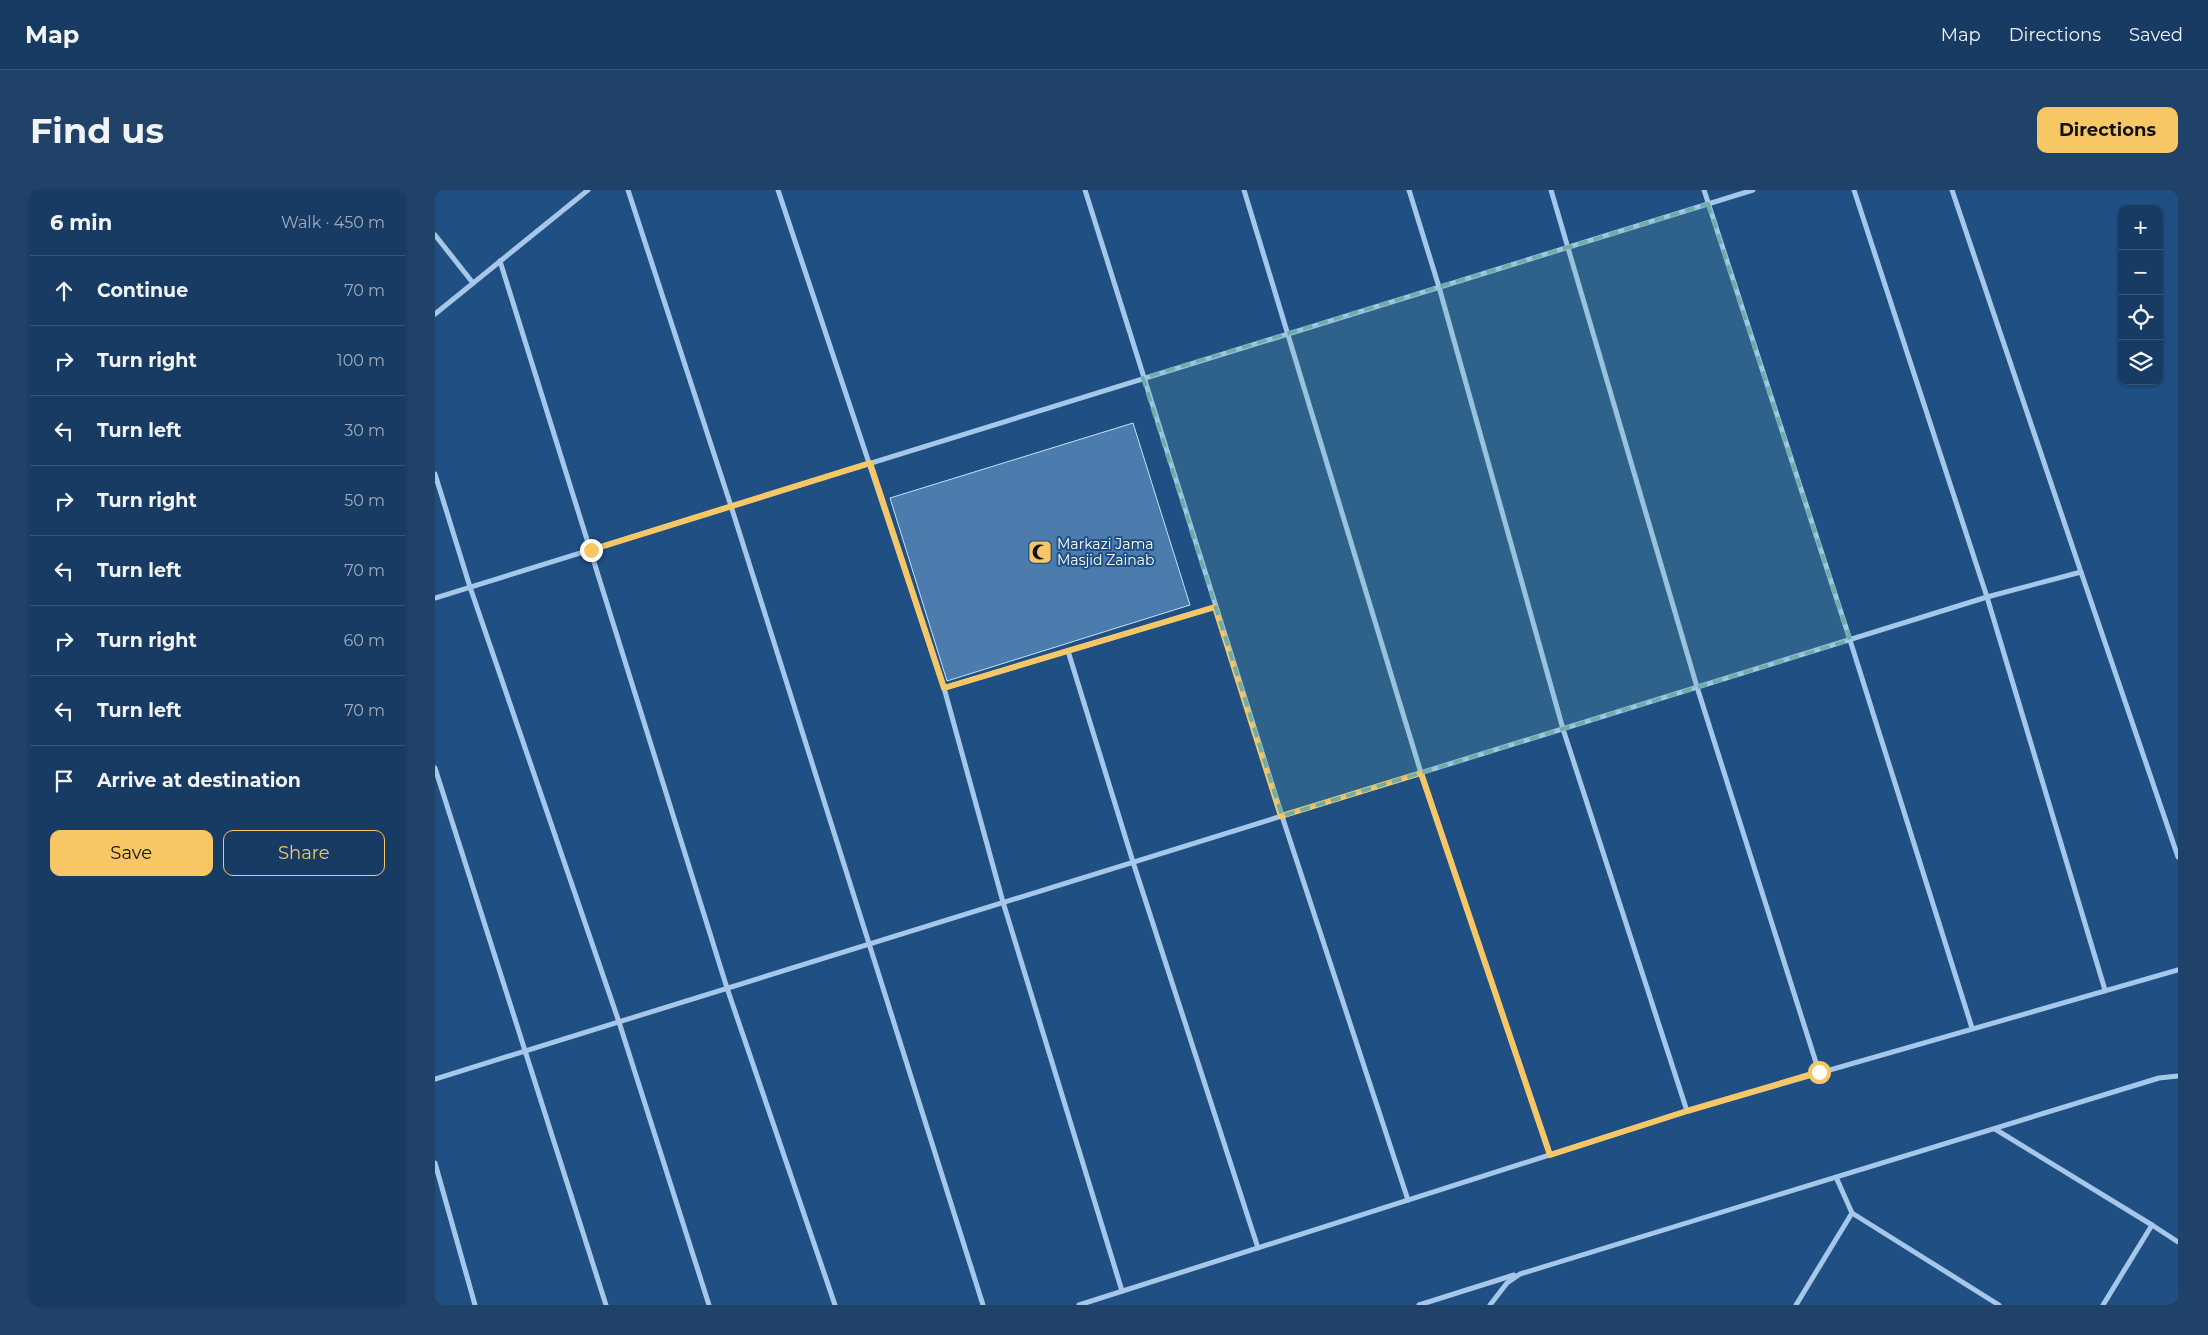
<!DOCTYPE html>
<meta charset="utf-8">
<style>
:root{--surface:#173b62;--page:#204268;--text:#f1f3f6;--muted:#9eadbe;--line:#365577;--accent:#f7c766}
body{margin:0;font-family:Montserrat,sans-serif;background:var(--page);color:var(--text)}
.controls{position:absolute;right:15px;top:15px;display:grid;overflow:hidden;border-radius:10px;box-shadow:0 1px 4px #0004}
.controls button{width:45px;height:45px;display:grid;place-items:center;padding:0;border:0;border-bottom:1px solid var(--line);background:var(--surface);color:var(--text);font:25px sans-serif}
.stop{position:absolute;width:15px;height:15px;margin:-11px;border:4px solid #f7c766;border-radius:50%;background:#fff}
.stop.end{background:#f7c766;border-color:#fff;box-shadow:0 1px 5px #0008}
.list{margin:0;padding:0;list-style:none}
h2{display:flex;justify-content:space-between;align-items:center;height:65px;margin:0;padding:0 20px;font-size:21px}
h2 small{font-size:16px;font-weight:400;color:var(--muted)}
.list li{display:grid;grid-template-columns:32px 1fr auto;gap:15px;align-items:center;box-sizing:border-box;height:70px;padding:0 20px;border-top:1px solid var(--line)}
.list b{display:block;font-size:19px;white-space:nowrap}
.list em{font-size:16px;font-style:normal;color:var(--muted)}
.actions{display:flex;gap:10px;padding:15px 20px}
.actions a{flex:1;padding:11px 0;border:1px solid var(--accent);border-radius:10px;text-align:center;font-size:18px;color:var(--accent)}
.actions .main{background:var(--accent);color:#111}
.icon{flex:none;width:28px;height:28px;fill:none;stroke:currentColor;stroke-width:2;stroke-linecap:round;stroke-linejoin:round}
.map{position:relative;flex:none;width:1743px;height:1115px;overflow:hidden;border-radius:10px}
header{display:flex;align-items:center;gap:30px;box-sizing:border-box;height:70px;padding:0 25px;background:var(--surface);border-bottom:1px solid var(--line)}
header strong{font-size:24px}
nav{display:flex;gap:28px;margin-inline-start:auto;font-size:18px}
.intro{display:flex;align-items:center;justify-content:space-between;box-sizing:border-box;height:120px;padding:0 30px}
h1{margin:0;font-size:35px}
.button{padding:12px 22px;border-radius:10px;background:var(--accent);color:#111;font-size:18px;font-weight:700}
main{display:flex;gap:30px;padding:0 30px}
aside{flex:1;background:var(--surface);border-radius:10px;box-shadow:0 1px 4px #0004}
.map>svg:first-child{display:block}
.building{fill:#4c7bae;stroke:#cae0f7}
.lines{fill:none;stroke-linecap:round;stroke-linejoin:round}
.street{stroke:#a6c7e9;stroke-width:5}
.route{stroke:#f7c766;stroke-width:6}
.marked{fill:#6fada8;fill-opacity:0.2;stroke:#6fada8;stroke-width:4;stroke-dasharray:10 6;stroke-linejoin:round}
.labels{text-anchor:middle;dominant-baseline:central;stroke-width:4;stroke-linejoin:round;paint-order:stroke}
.poi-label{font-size:14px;fill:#fff;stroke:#1f4f83;text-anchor:start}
</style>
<header>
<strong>Map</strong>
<nav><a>Map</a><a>Directions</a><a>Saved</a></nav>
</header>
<div class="intro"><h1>Find us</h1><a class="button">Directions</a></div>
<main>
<aside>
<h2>6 min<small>Walk · 450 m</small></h2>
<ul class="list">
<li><svg class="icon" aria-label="ahead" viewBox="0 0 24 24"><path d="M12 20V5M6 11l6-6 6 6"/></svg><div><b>Continue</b></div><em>70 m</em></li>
<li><svg class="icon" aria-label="right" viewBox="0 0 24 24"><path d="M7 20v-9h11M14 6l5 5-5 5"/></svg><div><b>Turn right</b></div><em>100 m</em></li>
<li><svg class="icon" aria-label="left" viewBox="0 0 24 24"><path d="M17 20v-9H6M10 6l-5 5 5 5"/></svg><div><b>Turn left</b></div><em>30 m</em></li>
<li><svg class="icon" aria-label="right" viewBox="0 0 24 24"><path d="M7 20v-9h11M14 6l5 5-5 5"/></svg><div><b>Turn right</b></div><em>50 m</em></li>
<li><svg class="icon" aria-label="left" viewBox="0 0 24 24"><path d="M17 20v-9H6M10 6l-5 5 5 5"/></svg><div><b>Turn left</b></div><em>70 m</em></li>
<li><svg class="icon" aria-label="right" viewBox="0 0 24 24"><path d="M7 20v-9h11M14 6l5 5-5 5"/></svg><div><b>Turn right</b></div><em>60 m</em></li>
<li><svg class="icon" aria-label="left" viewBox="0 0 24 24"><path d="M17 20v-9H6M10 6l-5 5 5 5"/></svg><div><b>Turn left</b></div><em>70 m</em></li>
<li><svg class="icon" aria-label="arrive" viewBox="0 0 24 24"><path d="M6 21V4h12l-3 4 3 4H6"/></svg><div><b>Arrive at destination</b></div></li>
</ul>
<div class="actions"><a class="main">Save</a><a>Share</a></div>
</aside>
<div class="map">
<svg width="1743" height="1115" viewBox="0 0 1743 1115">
<rect width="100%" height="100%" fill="#1f4f83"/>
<!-- building -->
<path class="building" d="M698,233L755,415L512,491L455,308Z"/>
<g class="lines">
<!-- street -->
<g class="street">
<path d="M193,0L296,316L548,1115"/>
<path d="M343,0L509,498L568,712L687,1101"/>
<path d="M650,0L847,626L973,1010"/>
<path d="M809,0L986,583L1115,965"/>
<path d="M974,0L1004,97L1128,539L1252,921"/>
<path d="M1116,0L1262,497L1384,882"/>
<path d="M1269,0L1415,450L1537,838"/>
<path d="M1419,0L1552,407L1670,800"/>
<path d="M0,45L38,93"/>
<path d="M65,71L292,798L400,1115"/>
<path d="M0,124L153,0"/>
<path d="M0,284L35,397L184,832L274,1115"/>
<path d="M1646,382L1743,667"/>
<path d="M0,408L1318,0"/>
<path d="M633,461L698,672L823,1058"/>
<path d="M509,498L780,417"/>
<path d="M0,578L171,1115"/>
<path d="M0,889L1552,407L1646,382L1517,0"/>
<path d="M1560,939L1717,1035L1668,1115"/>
<path d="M0,973L40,1115"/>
<path d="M1401,987L1417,1023L1564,1115"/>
<path d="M1717,1035L1743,1052"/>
<path d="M644,1115L1252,921L1743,780"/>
<path d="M984,1115L1079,1085"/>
<path d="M1055,1115L1072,1093L1085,1084L1724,888L1743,886"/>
<path d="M1361,1115L1417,1023"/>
</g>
</g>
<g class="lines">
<!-- route -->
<path class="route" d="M156,360L435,273L509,498L780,417L846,626L986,583L1115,965L1252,921L1384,882"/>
</g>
<!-- marked area -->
<path class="marked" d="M1273,14L1415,450L847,626L708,188Z"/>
<!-- icons -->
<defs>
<g id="mosque-square" transform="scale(1.25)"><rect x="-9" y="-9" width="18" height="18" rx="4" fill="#f7c766" stroke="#1f4f83"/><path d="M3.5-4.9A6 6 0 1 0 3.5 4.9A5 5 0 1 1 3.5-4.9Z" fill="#111"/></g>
</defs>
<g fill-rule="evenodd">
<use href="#mosque-square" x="605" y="362"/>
</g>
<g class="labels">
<!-- poi labels -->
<g class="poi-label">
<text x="622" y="354">Markazi Jama<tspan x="622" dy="16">Masjid Zainab</tspan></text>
</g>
</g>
</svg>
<div class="controls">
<button>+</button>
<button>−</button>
<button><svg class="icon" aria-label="locate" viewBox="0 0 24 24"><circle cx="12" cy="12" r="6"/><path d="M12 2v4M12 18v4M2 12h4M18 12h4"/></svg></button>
<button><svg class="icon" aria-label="layers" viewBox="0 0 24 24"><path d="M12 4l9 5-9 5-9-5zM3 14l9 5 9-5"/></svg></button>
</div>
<div class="stop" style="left:1384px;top:882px"></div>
<div class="stop end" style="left:156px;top:360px"></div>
</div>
</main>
